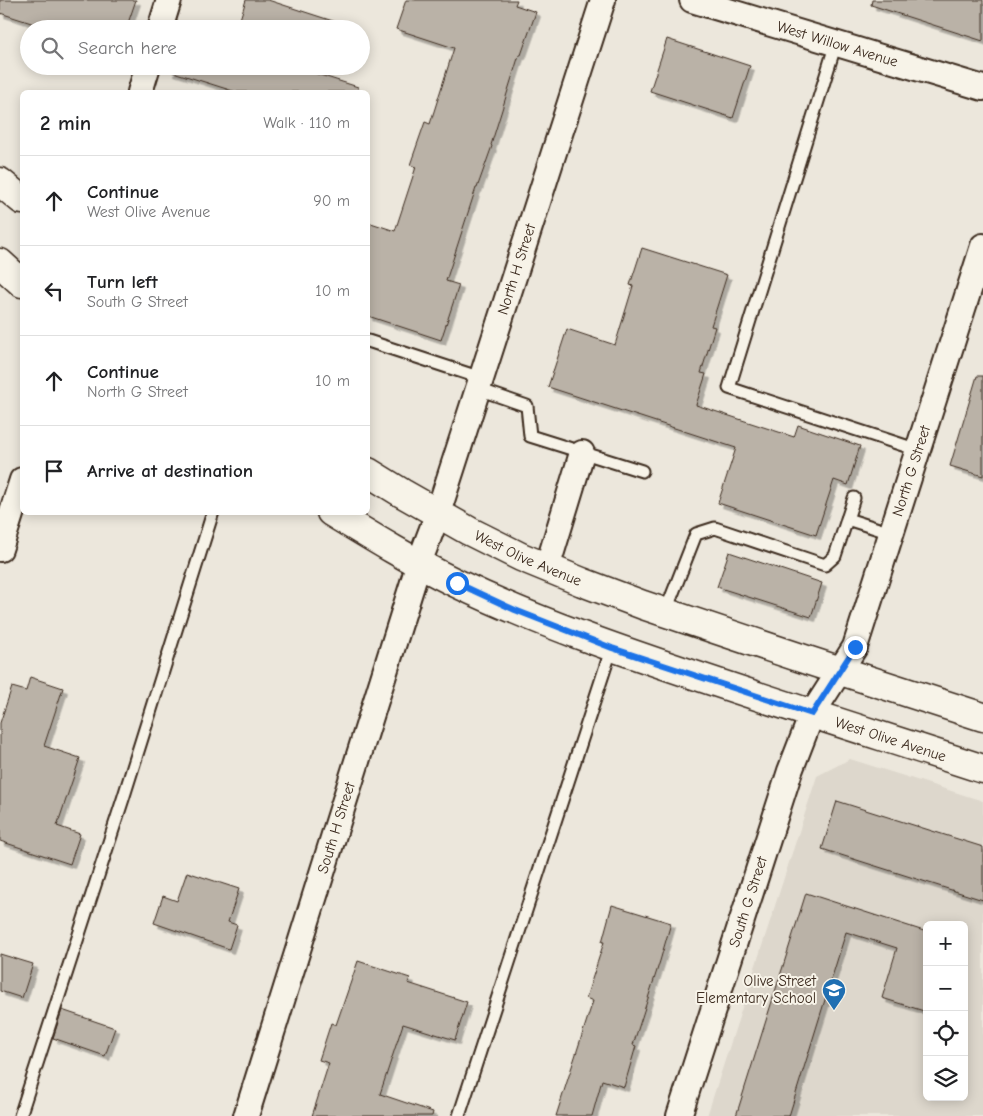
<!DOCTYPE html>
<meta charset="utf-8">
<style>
:root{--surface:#fff;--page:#f6f6f6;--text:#202124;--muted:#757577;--line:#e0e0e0}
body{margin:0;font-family:"Comic Neue",sans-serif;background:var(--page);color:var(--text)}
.controls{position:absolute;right:15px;bottom:15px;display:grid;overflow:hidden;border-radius:8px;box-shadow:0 2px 12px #0003}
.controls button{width:45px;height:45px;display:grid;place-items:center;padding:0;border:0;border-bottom:1px solid var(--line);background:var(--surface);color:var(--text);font:25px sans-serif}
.stop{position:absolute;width:15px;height:15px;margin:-11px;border:4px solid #1a73e8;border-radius:50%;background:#fff}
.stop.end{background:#1a73e8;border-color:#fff;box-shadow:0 1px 5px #0008}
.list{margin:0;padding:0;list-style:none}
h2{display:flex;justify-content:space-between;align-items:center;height:65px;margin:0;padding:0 20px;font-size:21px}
h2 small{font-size:16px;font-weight:400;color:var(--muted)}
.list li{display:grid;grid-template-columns:32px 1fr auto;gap:15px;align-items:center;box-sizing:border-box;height:90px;padding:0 20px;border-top:1px solid var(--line)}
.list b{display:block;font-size:19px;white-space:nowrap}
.list p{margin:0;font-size:16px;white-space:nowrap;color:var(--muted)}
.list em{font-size:16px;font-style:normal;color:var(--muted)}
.icon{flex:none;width:28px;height:28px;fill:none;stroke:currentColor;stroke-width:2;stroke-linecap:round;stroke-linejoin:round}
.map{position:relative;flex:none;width:983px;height:1116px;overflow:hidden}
.search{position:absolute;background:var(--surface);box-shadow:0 2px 12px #0003;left:20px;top:20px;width:350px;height:55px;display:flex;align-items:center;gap:12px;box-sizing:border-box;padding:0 18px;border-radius:28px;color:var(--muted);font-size:19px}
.panel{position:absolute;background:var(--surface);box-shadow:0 2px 12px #0003;left:20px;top:90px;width:350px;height:425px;border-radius:8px}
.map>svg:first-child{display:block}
.built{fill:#ddd7cc;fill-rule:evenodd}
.building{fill:#bab2a7;stroke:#3b2a1e;filter:url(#shadow)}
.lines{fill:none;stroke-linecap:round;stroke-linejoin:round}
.service-casing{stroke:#3b2a1e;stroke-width:15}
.minor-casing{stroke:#3b2a1e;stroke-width:28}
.secondary-casing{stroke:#3b2a1e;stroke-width:31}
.service{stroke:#f7f3e8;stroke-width:11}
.minor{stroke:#f7f3e8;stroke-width:24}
.secondary{stroke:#f7f3e8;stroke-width:28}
.route{stroke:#1a73e8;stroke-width:6}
.labels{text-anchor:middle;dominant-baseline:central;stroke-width:4;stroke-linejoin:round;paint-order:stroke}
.street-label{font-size:15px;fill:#3b2a1e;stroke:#f7f3e8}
.poi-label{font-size:15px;fill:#3b2a1e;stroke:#f7f3e8;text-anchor:end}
</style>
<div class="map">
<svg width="983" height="1116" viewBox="0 0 983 1116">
<defs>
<filter id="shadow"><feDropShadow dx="4.5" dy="4.5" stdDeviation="0" flood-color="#0004"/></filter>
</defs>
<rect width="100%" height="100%" fill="#ece7dc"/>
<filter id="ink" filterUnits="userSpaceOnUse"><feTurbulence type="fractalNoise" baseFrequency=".02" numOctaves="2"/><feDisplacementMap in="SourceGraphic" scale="10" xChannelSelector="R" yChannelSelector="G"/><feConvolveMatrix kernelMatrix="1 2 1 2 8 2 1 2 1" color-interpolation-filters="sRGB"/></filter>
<g filter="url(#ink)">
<!-- built -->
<path class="built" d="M850,759L983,801V1116H707L817,776ZM927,925H964V1097H927Z"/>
<!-- building -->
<g class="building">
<path d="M0,0H136L126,29H50L0,13Z"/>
<path d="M246,0H268L342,24L341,29H237Z"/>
<path d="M406,0H517L515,5L536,12L521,55H519L491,145L492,146L477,188H476L446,281L459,285L441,340L368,316V222L395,231L416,167L410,165L425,122L430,124L454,48L396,29Z"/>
<path d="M872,0H983V41L871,5Z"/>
<path d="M667,39L750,66L733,118L650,91Z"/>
<path d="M170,66H292L358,87V92H236L170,71Z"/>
<path d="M642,248L727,275L711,326L715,327L701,373L706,374L696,405L794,437L798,425L860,446L848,485L834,480L816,535L718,503L736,448L548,387L567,329L615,345L633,286L630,285Z"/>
<path d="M977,376H983V476L950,466Z"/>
<path d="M729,552L822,583L811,617L717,587Z"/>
<path d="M30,677L63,688L44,746L80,758L57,826L80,834L70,864L0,841V723L12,687L26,691Z"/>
<path d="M837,801L983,847V900L822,849Z"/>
<path d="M187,872L239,889L228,922L237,925L229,949L154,923L163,896L177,901Z"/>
<path d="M806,893L927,932V1012L882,998L897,948L846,932L789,1116H736Z"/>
<path d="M612,905L671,923L660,961L633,1045L636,1046L624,1087L602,1080L592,1116H556L593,1001L586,998L604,942H602Z"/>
<path d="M0,954L33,964L22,998L0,991Z"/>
<path d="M358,961L410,978L408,983L467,1002L455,1040L403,1024L380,1094L433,1112L432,1116H312L329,1063L319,1060L331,1023L336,1025Z"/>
<path d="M62,1010L115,1028L105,1056L53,1038Z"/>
</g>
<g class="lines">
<!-- service casing -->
<g class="service-casing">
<g id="service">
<path d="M836,43L729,388L918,450"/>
<path d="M368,341L481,378"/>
<path d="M478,389L527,406L530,436L642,471"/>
<path d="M847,519L891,533"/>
<path d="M665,613L696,534L715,528L825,565L835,556L854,498"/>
<path d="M20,1116L123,799L213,512"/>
<path d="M459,1116L612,647"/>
</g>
</g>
<!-- minor casing -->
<g class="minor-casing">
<g id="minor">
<path id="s1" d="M692,0L983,88"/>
<path d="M160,29L169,0"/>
<path d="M140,92L148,66"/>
<path d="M0,549L22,480"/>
<path d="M547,568L582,453"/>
<path id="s2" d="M246,1116L419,563L438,513L603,0"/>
<path id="s3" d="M679,1116L790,771L812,714L855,647L983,246"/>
</g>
</g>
<!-- secondary casing -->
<g class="secondary-casing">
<g id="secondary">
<path d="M0,182L22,200"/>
<path d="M0,263L22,283"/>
<path id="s4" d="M368,472L402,493L469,531L521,557L582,582L643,605L810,661L983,717"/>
<path id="s5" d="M331,512C372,537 413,562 456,583C537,622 622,651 706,679C798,710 891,739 983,769"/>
</g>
</g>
<!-- service -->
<use href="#service" class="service"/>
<!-- minor -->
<use href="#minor" class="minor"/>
<!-- secondary -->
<use href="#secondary" class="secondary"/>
</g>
</g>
<g class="lines" filter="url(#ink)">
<!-- route -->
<path class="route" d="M457,583L515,610L612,648L812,714L855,647"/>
</g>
<!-- icons -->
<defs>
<g id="school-pin" transform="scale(1.25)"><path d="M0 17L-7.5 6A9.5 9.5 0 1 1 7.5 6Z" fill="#1f6fb2" stroke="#f7f3e8"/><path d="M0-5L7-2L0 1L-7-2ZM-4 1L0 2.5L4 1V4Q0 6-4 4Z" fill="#fff"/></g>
</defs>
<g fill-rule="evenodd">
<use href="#school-pin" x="834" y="990"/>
</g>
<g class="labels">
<!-- street labels -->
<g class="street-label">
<text stroke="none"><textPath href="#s1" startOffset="152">West Willow Avenue</textPath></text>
<text stroke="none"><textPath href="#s2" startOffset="889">North H Street</textPath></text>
<text stroke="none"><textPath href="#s3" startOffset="688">North G Street</textPath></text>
<text stroke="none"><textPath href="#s4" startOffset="182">West Olive Avenue</textPath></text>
<text stroke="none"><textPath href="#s5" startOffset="606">West Olive Avenue</textPath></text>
<text stroke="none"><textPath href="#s2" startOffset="302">South H Street</textPath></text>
<text stroke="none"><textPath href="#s3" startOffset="225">South G Street</textPath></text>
</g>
<!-- poi labels -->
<g class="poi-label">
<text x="816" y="981">Olive Street<tspan x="816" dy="17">Elementary School</tspan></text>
</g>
</g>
</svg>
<div class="controls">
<button>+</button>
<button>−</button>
<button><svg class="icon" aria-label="locate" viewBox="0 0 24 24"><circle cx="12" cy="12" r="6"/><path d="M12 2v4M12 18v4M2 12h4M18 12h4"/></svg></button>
<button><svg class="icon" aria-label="layers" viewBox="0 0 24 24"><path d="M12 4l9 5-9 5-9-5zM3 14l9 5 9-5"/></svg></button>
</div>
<div class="stop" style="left:457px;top:583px"></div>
<div class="stop end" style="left:855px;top:647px"></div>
<div class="search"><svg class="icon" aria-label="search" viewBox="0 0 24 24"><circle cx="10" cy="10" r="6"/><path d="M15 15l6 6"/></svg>Search here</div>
<section class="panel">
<h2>2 min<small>Walk · 110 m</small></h2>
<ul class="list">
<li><svg class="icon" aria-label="ahead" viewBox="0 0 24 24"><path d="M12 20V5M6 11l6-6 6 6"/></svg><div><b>Continue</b><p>West Olive Avenue</p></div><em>90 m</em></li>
<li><svg class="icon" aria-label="left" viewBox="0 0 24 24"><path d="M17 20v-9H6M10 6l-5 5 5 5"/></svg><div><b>Turn left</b><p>South G Street</p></div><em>10 m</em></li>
<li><svg class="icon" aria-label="ahead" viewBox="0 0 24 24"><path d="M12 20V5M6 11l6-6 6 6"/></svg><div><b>Continue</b><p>North G Street</p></div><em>10 m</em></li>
<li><svg class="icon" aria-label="arrive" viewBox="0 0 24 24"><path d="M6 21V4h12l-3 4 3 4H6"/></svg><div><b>Arrive at destination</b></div></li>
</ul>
</section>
</div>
